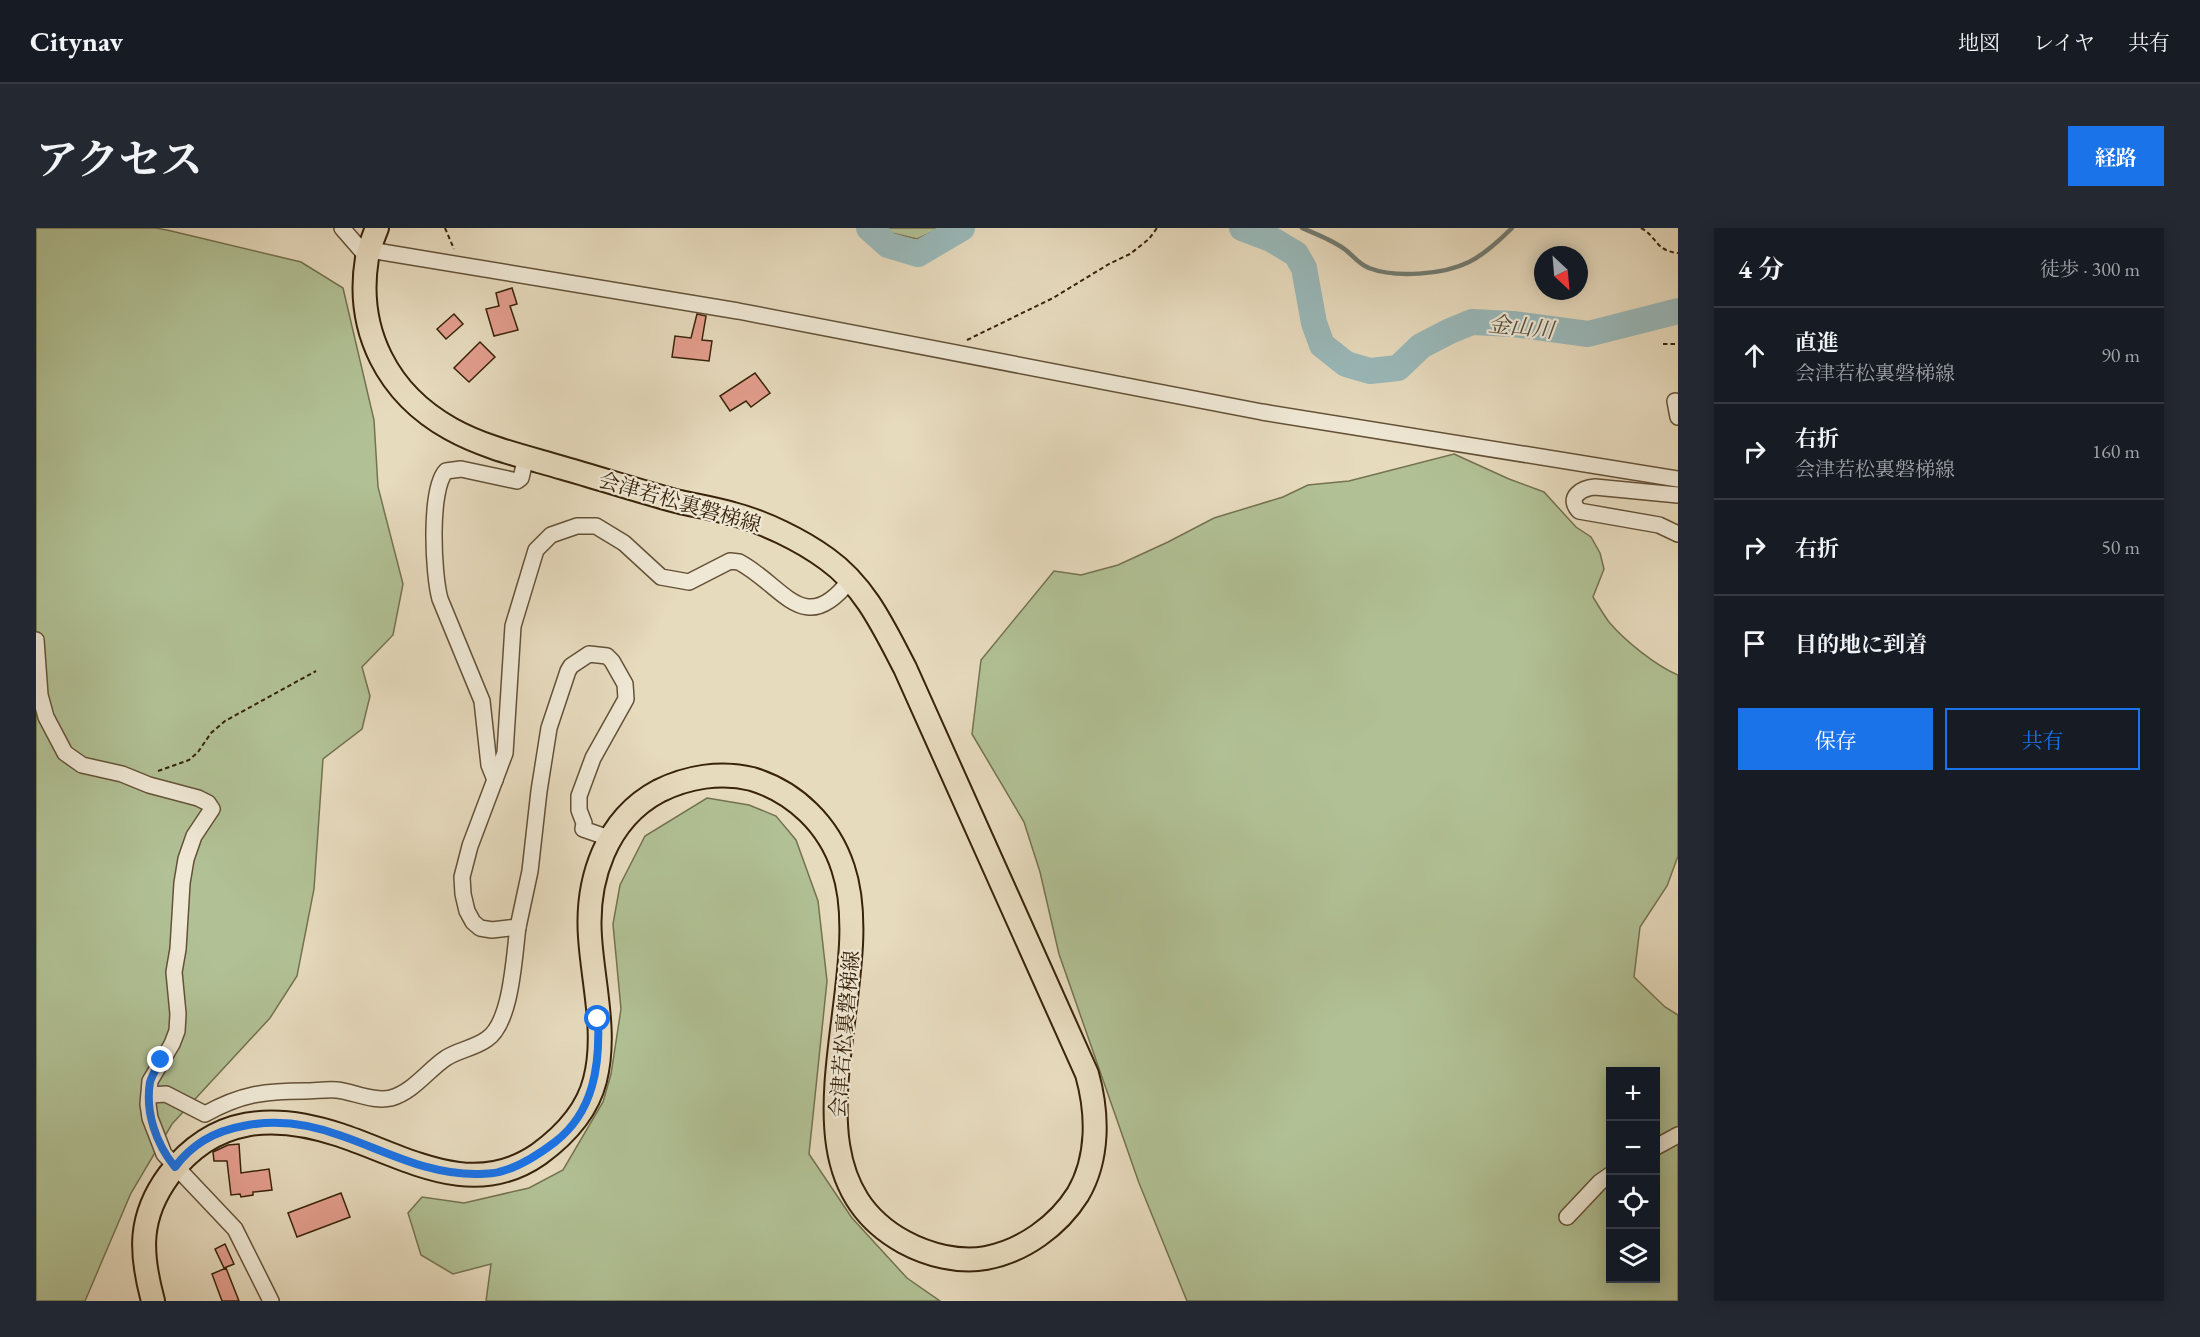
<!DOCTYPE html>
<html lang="ja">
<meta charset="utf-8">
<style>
:root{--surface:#171b24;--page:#242831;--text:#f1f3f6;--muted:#9ea1a6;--line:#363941;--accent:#1a73e8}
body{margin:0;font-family:"EB Garamond","Noto Serif JP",serif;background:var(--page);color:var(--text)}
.controls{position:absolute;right:18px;bottom:18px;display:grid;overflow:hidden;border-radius:0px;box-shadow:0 3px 15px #0003}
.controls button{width:54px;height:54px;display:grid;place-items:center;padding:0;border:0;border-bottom:2px solid var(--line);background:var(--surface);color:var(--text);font:30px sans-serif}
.compass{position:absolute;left:1498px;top:18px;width:54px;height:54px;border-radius:50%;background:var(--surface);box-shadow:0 3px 15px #0003;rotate:154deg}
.stop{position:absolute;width:18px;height:18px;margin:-14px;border:4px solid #1a73e8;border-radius:50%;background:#fff}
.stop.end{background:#1a73e8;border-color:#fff;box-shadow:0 2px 6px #0008}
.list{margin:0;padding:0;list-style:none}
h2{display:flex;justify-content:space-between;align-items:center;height:78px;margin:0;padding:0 24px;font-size:26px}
h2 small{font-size:20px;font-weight:400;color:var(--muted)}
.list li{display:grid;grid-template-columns:39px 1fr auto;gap:18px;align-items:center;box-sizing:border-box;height:96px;padding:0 24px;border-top:2px solid var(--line)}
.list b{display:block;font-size:22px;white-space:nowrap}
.list p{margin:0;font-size:20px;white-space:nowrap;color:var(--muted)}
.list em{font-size:20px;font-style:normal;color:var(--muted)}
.actions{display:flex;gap:12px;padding:18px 24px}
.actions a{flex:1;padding:14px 0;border:2px solid var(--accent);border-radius:0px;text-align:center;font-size:21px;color:var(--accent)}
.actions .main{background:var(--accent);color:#fff}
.icon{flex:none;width:33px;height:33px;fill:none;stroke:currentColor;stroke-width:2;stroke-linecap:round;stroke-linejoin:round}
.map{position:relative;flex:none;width:1642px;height:1073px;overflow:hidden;border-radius:0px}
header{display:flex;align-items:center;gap:36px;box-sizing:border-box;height:84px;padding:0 30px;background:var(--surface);border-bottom:2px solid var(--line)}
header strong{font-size:28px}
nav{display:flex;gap:33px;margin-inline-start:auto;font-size:21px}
.intro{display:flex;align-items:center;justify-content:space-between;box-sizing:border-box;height:144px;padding:0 36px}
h1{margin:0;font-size:42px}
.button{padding:15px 27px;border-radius:0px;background:var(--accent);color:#fff;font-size:21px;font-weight:700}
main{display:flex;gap:36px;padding:0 36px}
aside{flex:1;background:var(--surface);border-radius:0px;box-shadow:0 3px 15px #0003}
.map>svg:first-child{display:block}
.green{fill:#b1c195;stroke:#747250;stroke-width:1.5;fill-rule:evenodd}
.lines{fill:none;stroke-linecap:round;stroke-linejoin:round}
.stream{stroke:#737d74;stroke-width:4.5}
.river{stroke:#9ab9ba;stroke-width:26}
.building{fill:#e49e8e;stroke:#38230a;stroke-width:1.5}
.minor-casing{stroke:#645137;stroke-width:18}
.primary-casing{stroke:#38230a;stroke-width:26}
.path{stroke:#38230a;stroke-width:2;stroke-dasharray:4.5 3;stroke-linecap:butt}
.minor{stroke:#efe8d5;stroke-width:15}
.primary{stroke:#e7dbbe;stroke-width:22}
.route{stroke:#1a73e8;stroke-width:8}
.labels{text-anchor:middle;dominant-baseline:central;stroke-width:4.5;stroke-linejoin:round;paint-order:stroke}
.street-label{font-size:21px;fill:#38230a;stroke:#efe8d5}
.water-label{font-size:22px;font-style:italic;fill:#55503f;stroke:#efe8d5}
</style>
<header>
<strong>Citynav</strong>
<nav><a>地図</a><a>レイヤ</a><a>共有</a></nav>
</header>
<div class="intro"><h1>アクセス</h1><a class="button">経路</a></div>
<main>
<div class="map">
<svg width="1642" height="1073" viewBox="0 0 1642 1073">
<rect width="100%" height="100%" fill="#e7dbbe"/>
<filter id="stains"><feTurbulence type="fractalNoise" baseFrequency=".00333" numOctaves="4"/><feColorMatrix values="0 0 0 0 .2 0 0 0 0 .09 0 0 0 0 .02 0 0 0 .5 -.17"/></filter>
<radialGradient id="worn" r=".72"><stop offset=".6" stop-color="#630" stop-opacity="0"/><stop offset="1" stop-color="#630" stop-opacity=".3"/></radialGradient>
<!-- green -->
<g class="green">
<path d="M0,0H119L131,2L265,34L307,60L338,192L342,259L367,356L357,407L326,439L334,468L326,501L287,531L278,661L261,748L234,790L136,896L95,965L49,1073H0Z"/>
<path d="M850,0H915L898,3L881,11L856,5Z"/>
<path d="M1418,226L1473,251L1508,264L1540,299L1555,309L1564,325L1568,341L1557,369C1562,377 1567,386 1573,394C1588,412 1620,438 1642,447V628L1631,658L1604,699L1598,749L1629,779L1642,787V1073H1151L1103,955L1023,726L1004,644L988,594L936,506L945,432L1018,343L1045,347L1082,337L1132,314L1178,290L1247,269L1272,257L1313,253ZM1574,844H1620V1050H1574Z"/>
<path d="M671,570L713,577L740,588L760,612L782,673L791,753L773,926L816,990L871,1050L904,1073H450L455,1036L417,1046L385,1027L372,985L386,969L428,975L493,960L527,942L567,874L575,846L585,781L577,696L584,657L609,608Z"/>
</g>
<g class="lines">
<!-- stream -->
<path class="stream" d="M1266,0C1280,6 1299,13 1311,23C1318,29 1324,37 1333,40C1359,50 1407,47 1433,34C1449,26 1463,13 1476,0"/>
<!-- river -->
<g class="river">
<path d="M833,0L852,17L882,26L926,0"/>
<path d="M1206,0L1235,11L1260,26L1268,40L1278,95L1286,117L1310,136L1334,143L1362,140L1385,118L1414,103L1436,94L1477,96L1552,106L1642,83"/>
</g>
</g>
<!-- building -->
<g class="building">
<path d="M476,60L481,76L474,78L482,102L458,108L450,81L463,78L460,65Z"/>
<path d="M418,86L427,96L410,111L401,101Z"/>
<path d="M661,86L670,88L666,112L676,113L673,133L636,129L639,108L655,110Z"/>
<path d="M444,114L459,129L433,154L418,140Z"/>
<path d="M719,145L734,165L715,179L710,173L694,183L684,168Z"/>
<path d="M203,916L205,945L233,941L236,962L217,964V967L205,969L204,966L195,967L191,933H178L177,924L192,917Z"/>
<path d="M305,965L314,989L261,1009L252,985Z"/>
<path d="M189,1016L198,1036L188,1040L179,1021Z"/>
<path d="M190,1040L203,1073H186L176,1046Z"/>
</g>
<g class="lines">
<!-- minor casing -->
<g class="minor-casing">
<g id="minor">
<path d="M306,0L332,30"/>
<path d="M334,22L702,83L1226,184L1642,251"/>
<path d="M1639,173L1642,189"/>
<path d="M1642,267L1559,259C1546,260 1530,269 1543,283L1623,297L1642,306"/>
<path d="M0,412L4,467L10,489L29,525L46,537L86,546L113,557L162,570L172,575L176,581L158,608L150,631L146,655L142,721L138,744L142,786L141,803L136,816L114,853L112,876L114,890L128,926L199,1001L235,1073"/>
<path d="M459,552L453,537L446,473L404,371C397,346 393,261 410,243L425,241L481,253L485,250L490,229"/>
<path d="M573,610L547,601L548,595L543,582V568L557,530L590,471L589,456L576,433L571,428L553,426L535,438L532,443L513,500L503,563L494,643L482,699L456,702L444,700L437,694L431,683L427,666L426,649L434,618L469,525L477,398L500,322L515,307L541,298H560L588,315L625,349L653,354L694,333L703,334C747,357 768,412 814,352"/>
<path d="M115,867L130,866L169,886C205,866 228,863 269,863C279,863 291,861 301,862C318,864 338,874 355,870C377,864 392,842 410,830C422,822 439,820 451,811C476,794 478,727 482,699"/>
<path d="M1620,919L1642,907"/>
<path d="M1531,989L1564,954L1574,947"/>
</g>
</g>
<!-- primary casing -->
<g class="primary-casing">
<path id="primary" d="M117,1073C104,1025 102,989 133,947C178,888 238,885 304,907C370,929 436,973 503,926C529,907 551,884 559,852C571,805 557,756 554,709C550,652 570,591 623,563C651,549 685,543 716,551C759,564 793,597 807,640C845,753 734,941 868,1014C892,1027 923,1035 950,1030C987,1023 1022,998 1042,966C1063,930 1062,885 1051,846L869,440C848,400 829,358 791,331C765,312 728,294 697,286C680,281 662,278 644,274C605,264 566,251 527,240C490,229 449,220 415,201C352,166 319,103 331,30C333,20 337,10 341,0"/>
</g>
<!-- path -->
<g class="path">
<path d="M409,0L418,21"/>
<path d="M1605,0C1621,8 1619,23 1642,25"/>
<path d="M931,112L1017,70L1073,36L1094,26L1113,11L1121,0"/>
<path d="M1627,116H1642"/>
<path d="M122,543L153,532L162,524L175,505L189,493L280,443"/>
</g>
<!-- minor -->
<use href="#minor" class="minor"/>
<!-- primary -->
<use href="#primary" class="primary"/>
</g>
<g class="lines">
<!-- route -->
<path class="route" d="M125,832C121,839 116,847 114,854C109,884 120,916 139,939C156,916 179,903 207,898C240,891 274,896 306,908C352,924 394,948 445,946C451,945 457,946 463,944C484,939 502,927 519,914C558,884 564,837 562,791"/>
</g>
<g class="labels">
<!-- street labels -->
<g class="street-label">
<text transform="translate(644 274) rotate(16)">会津若松裏磐梯線</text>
<text transform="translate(808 806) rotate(-85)">会津若松裏磐梯線</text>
</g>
<!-- water labels -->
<g class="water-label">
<text transform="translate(1485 99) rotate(6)">金山川</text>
</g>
</g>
<rect width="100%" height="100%" filter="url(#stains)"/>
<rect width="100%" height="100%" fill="url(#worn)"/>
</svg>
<div class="controls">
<button>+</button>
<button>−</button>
<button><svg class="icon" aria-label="locate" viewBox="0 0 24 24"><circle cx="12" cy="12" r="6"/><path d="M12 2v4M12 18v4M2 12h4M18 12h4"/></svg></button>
<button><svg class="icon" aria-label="layers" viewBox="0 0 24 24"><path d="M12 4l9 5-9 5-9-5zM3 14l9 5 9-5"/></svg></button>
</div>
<svg class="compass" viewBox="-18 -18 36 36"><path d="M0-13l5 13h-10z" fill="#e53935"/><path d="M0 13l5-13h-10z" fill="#9ea1a6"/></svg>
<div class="stop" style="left:562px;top:791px"></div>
<div class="stop end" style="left:125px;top:832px"></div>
</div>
<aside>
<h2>4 分<small>徒歩 · 300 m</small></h2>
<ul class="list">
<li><svg class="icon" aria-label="ahead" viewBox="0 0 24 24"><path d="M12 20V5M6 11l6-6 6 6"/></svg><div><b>直進</b><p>会津若松裏磐梯線</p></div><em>90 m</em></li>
<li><svg class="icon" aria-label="right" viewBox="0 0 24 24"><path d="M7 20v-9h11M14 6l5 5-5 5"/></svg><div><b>右折</b><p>会津若松裏磐梯線</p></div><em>160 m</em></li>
<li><svg class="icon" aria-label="right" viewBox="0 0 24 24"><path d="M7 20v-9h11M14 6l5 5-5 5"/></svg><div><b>右折</b></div><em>50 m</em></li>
<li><svg class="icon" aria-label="arrive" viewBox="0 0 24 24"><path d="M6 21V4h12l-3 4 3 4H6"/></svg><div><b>目的地に到着</b></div></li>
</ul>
<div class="actions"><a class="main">保存</a><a>共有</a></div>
</aside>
</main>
